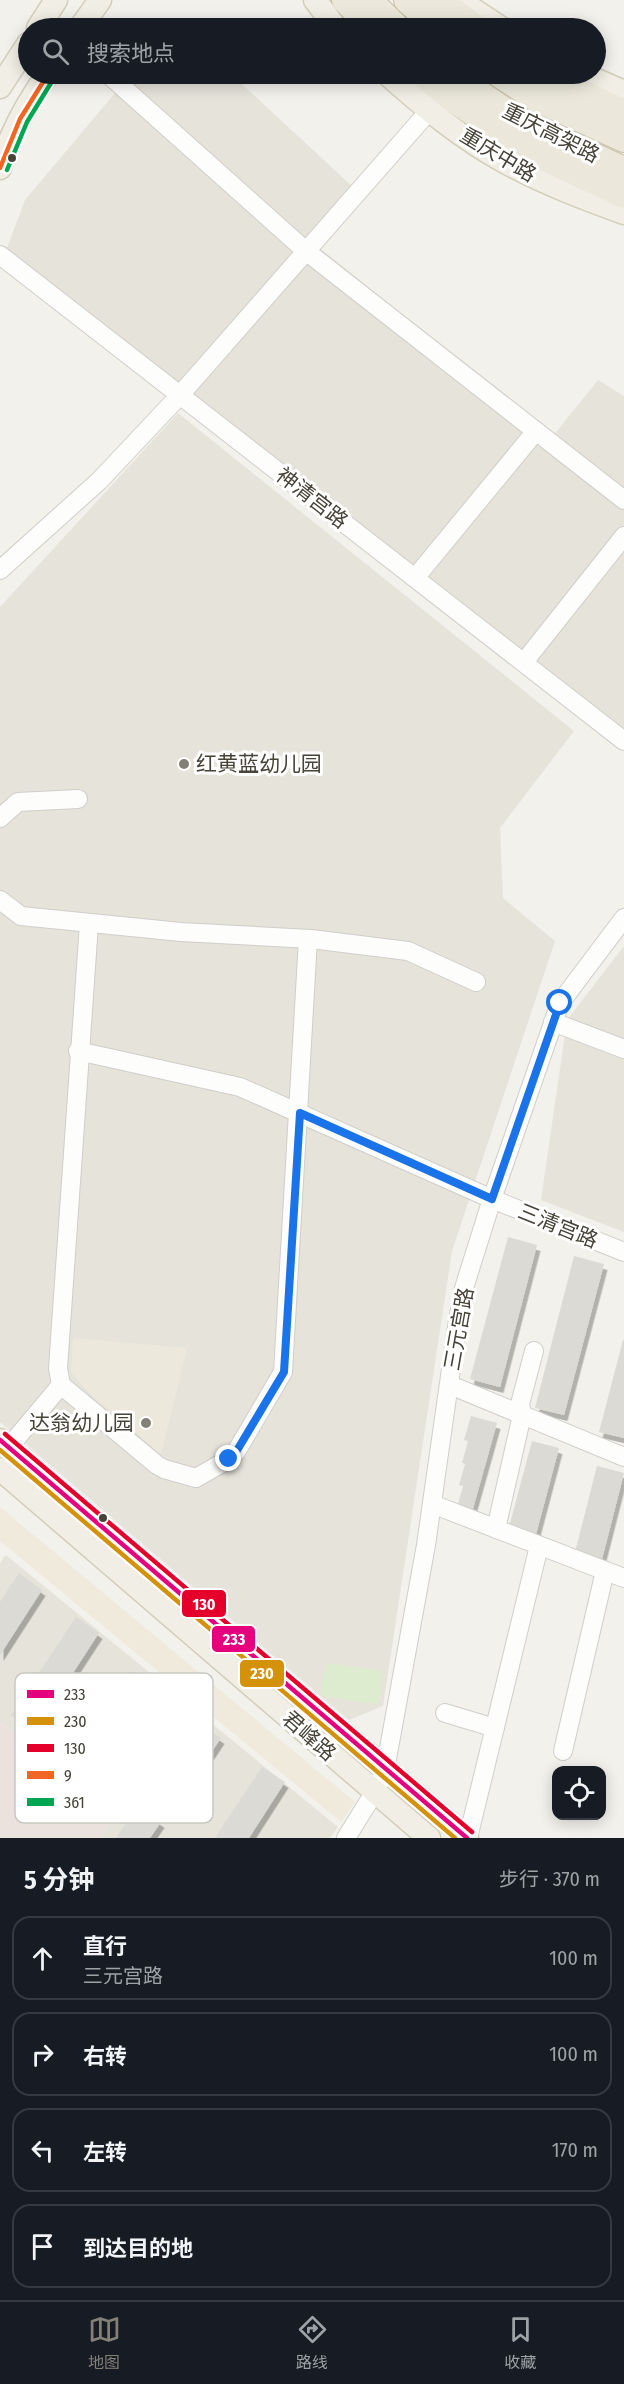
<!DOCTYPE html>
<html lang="zh">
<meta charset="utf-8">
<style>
:root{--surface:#171b24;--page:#20242c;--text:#f1f3f6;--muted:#9ea1a6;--line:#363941;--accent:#838077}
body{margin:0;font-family:"Fira Sans Condensed","Noto Sans SC",sans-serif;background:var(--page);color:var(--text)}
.controls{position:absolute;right:18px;bottom:18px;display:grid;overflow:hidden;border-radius:12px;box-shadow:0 3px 15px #0003}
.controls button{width:54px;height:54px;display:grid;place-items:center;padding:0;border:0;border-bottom:2px solid var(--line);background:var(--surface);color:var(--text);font:30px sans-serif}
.stop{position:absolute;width:18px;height:18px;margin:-14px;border:4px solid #1a73e8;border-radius:50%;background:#fff}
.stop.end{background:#1a73e8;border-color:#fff;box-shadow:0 2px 6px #0008}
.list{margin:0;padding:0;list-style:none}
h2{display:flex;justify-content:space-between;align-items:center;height:78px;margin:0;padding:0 24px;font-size:26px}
h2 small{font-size:20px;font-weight:400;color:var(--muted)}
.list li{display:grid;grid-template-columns:39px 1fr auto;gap:18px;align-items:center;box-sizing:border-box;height:84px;margin:0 12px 12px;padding:0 12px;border:2px solid var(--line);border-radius:18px}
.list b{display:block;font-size:22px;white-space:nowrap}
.list p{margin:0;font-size:20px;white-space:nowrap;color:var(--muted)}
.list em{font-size:20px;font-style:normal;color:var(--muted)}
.icon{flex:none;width:33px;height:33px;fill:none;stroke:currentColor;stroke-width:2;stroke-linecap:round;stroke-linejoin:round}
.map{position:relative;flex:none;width:624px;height:1838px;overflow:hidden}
.search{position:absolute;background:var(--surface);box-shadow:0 3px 15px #0003;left:18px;right:18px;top:18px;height:66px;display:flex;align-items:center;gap:15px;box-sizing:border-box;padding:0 21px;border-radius:33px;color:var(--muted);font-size:22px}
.sheet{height:462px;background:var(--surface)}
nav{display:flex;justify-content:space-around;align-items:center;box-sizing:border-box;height:84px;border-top:2px solid var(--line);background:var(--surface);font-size:16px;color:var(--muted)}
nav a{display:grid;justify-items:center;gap:3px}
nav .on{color:var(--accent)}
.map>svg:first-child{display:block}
.residential{fill:#e5e3da}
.commercial{fill:#f0eadd}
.education{fill:#ece9dc}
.medical{fill:#ece2dd}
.green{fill:#ddebce}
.building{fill:#dbdad5;filter:url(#shadow)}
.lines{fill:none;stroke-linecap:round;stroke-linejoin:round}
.minor-casing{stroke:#d0ceca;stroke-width:20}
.major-casing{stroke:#d3ceba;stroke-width:25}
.highway-casing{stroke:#c8c0a9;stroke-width:28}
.minor{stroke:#fdfdfc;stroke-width:18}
.major{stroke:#f1eee5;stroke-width:22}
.highway{stroke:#ebe8db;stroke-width:26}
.bus-1-casing{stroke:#fff;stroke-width:9}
.bus-2-casing{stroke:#fff;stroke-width:9}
.bus-3-casing{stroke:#fff;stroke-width:9}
.bus-4-casing{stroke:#fff;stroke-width:9}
.bus-5-casing{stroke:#fff;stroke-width:9}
.bus-1{stroke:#e5007d;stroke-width:4.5}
.bus-2{stroke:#d4920b;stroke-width:4.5}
.bus-3{stroke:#e4002b;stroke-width:4.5}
.bus-4{stroke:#f26522;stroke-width:4.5}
.bus-5{stroke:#00a651;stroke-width:4.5}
.route{stroke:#1a73e8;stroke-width:8}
.bus-dot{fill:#474338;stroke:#fff;stroke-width:2}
.poi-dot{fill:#838077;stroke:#fff;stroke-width:2}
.labels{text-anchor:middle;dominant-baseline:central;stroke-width:6;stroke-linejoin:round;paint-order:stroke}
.street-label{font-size:21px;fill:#474338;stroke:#fff}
.poi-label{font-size:21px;fill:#474338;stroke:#fff;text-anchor:start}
.key{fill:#fff;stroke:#c8c7c3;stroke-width:1.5}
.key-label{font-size:16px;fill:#474338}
.line-badge{stroke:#fff;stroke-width:2}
.badge-label{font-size:16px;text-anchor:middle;font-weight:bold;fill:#fff}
</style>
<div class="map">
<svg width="624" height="1838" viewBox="0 0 624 1838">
<defs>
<filter id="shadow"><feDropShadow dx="3.5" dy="6" stdDeviation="0" flood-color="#0004"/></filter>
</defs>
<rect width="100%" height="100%" fill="#f2f1ec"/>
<!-- residential -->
<g class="residential">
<path d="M131,74H231L354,188L310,240L553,436L598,380L624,396V730L5,253L25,200Z"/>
<path d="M178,413L574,731L500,828L503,898L555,941L452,1251L383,1706L349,1720L0,1422V607Z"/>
<path d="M624,946V1232L541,1200L567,1020Z"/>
<path d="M6,1555L338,1827L330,1838H100L123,1803L0,1722V1563Z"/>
</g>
<!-- commercial -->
<path class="commercial" d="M0,1507L355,1802L341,1822L0,1541Z"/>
<!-- education -->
<path class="education" d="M73,1338L187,1348L161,1454L88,1392L71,1372Z"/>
<!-- medical -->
<path class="medical" d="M0,1722L123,1804L100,1838H0Z"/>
<!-- green -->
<path class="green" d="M325,1663L383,1671L378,1704L321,1696Z"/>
<!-- building -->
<g class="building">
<path d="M508,1237L537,1245L500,1387L470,1379Z"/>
<path d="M574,1256L604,1264L564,1415L535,1408Z"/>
<path d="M623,1340H624V1438L599,1432Z"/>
<path d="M471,1416L497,1423L472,1512L457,1508L463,1486L459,1485L465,1464L462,1463L468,1441L464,1440Z"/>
<path d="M532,1441L559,1448L535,1538L508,1531Z"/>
<path d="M597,1466L624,1473L601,1563L574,1556Z"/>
<path d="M19,1573L42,1590L0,1655V1602Z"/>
<path d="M76,1617L99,1633L35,1731L11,1715Z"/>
<path d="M134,1671L156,1686L98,1771L76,1756Z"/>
<path d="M197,1722L221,1738L169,1816L146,1801Z"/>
<path d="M262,1767L285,1782L249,1838H215Z"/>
<path d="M137,1805L161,1822L150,1838H116Z"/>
</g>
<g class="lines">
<!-- minor casing -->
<g class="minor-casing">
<g id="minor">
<path d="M108,74L307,252L624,500"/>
<path d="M0,255L624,741"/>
<path d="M0,570L99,481L180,395L429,111"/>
<path d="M415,578L536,431"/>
<path d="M524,662L624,536"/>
<path d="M0,818L18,802L78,799"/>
<path d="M0,900L21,916L181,932L311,939L408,951L476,982"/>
<path d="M553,1022L624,1049"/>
<path d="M78,1051L240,1087L492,1199L624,1252"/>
<path d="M61,1385L157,1465L164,1469L196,1478L229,1459L236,1452L283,1372L308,939"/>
<path d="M450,1385L624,1457"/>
<path d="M9,1447L61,1385L58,1368L89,924"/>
<path d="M432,1504L624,1578"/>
<path d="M496,1529L522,1415L520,1404L534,1351"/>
<path d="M445,1713L495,1728"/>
<path d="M563,1751L605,1571"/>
<path d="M346,1838L374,1793L385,1770L426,1545L458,1320L464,1288L492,1199L560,1003L624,918"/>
<path d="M468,1838L539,1546"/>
</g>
</g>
<!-- major casing -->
<g class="major-casing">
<g id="major">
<path d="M315,0L336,28"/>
<path d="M459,0L501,28"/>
<path d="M38,28L56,0"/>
<path d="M80,28L100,0"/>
<path d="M387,74C423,106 462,139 505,162C543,183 583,198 624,213"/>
<path d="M583,74L624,92"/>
<path d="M0,87L28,44"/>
<path d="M0,168C10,135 28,101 48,74"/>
<path d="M0,1440L467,1838"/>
<path d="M0,1469L429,1838"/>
</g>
</g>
<!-- highway casing -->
<g class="highway-casing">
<g id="highway">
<path d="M345,0L373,28"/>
<path d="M369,0L397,28"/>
<path d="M407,0L439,28"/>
<path d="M438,0L476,28"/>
<path d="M422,74L453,99L532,152L624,195"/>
<path d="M450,74L526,125L624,170"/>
<path d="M499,74L537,99L624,139"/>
<path d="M542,74L624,113"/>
</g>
</g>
<!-- minor -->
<use href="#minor" class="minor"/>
<!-- major -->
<use href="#major" class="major"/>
<!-- highway -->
<use href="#highway" class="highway"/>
<!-- bus-1 casing -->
<g class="bus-1-casing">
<path id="bus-1" d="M0,1440L467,1838"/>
</g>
<!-- bus-2 casing -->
<g class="bus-2-casing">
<path id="bus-2" d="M0,1450L455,1838"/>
</g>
<!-- bus-3 casing -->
<g class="bus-3-casing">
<path id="bus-3" d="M5,1434L472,1832"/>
</g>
<!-- bus-4 casing -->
<g class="bus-4-casing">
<path id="bus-4" d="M0,168L20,119L48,74"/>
</g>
<!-- bus-5 casing -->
<g class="bus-5-casing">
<path id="bus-5" d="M7,170L27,122L54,78"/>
</g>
<!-- bus-1 -->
<use href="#bus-1" class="bus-1"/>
<!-- bus-2 -->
<use href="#bus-2" class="bus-2"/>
<!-- bus-3 -->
<use href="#bus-3" class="bus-3"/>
<!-- bus-4 -->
<use href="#bus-4" class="bus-4"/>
<!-- bus-5 -->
<use href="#bus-5" class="bus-5"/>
</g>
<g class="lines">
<!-- route -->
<path class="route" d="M229,1459L236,1452L284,1372L300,1113L492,1199L560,1003"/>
</g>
<!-- markers -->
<g class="bus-dot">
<circle cx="12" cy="158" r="5"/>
<circle cx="103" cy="1518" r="5"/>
</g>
<g class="poi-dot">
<circle cx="184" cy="764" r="6"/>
<circle cx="146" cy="1423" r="6"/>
</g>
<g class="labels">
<!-- street labels -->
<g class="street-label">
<text transform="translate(551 133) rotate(27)">重庆高架路</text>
<text transform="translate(498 155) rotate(31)">重庆中路</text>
<text transform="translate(312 498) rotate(38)">神清宫路</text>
<text transform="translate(558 1226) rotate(22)">三清宫路</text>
<text transform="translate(459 1329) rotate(-80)">三元宫路</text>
<text transform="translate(309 1736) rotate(41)">君峰路</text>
</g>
<!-- poi labels -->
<g class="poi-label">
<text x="196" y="764">红黄蓝幼儿园</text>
<text x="134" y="1423" text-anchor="end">达翁幼儿园</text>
</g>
</g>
<!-- legend -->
<rect x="15" y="1673" width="198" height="150" rx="9" class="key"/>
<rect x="27" y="1690" width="27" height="8" fill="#e5007d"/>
<rect x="27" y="1717" width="27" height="8" fill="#d4920b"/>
<rect x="27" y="1744" width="27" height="8" fill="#e4002b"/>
<rect x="27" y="1771" width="27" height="8" fill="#f26522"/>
<rect x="27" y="1798" width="27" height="8" fill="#00a651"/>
<g class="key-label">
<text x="64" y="1700">233</text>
<text x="64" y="1727">230</text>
<text x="64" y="1754">130</text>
<text x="64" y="1781">9</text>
<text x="64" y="1808">361</text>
</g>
<g class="line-badge">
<rect x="181" y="1589" width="46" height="29" rx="6" fill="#e4002b"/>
<rect x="211" y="1625" width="45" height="28" rx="6" fill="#e5007d"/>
<rect x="239" y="1659" width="46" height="29" rx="6" fill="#d4920b"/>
</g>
<g class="badge-label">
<text x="204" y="1610">130</text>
<text x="234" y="1645">233</text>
<text x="262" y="1679">230</text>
</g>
</svg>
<div class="controls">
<button><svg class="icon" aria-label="locate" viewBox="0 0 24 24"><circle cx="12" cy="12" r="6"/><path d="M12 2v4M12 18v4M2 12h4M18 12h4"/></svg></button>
</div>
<div class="stop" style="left:560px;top:1003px"></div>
<div class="stop end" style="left:229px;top:1459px"></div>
<div class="search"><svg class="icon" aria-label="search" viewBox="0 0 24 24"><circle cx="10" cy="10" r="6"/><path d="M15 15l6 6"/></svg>搜索地点</div>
</div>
<section class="sheet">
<h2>5 分钟<small>步行 · 370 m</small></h2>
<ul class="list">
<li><svg class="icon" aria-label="ahead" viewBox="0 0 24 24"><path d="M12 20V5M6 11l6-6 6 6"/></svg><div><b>直行</b><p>三元宫路</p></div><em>100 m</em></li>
<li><svg class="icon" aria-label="right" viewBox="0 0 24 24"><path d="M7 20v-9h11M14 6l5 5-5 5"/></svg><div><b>右转</b></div><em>100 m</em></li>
<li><svg class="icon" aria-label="left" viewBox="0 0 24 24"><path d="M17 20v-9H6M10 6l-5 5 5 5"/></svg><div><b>左转</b></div><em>170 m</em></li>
<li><svg class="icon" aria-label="arrive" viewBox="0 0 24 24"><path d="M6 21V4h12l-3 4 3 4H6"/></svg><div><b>到达目的地</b></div></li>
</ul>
</section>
<nav>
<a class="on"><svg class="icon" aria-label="map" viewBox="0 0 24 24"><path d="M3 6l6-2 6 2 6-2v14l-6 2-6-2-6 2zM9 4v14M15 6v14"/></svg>地图</a>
<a><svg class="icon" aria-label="directions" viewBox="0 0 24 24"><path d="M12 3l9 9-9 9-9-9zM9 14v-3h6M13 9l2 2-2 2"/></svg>路线</a>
<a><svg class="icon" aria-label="saved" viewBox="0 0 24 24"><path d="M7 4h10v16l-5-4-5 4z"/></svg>收藏</a>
</nav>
